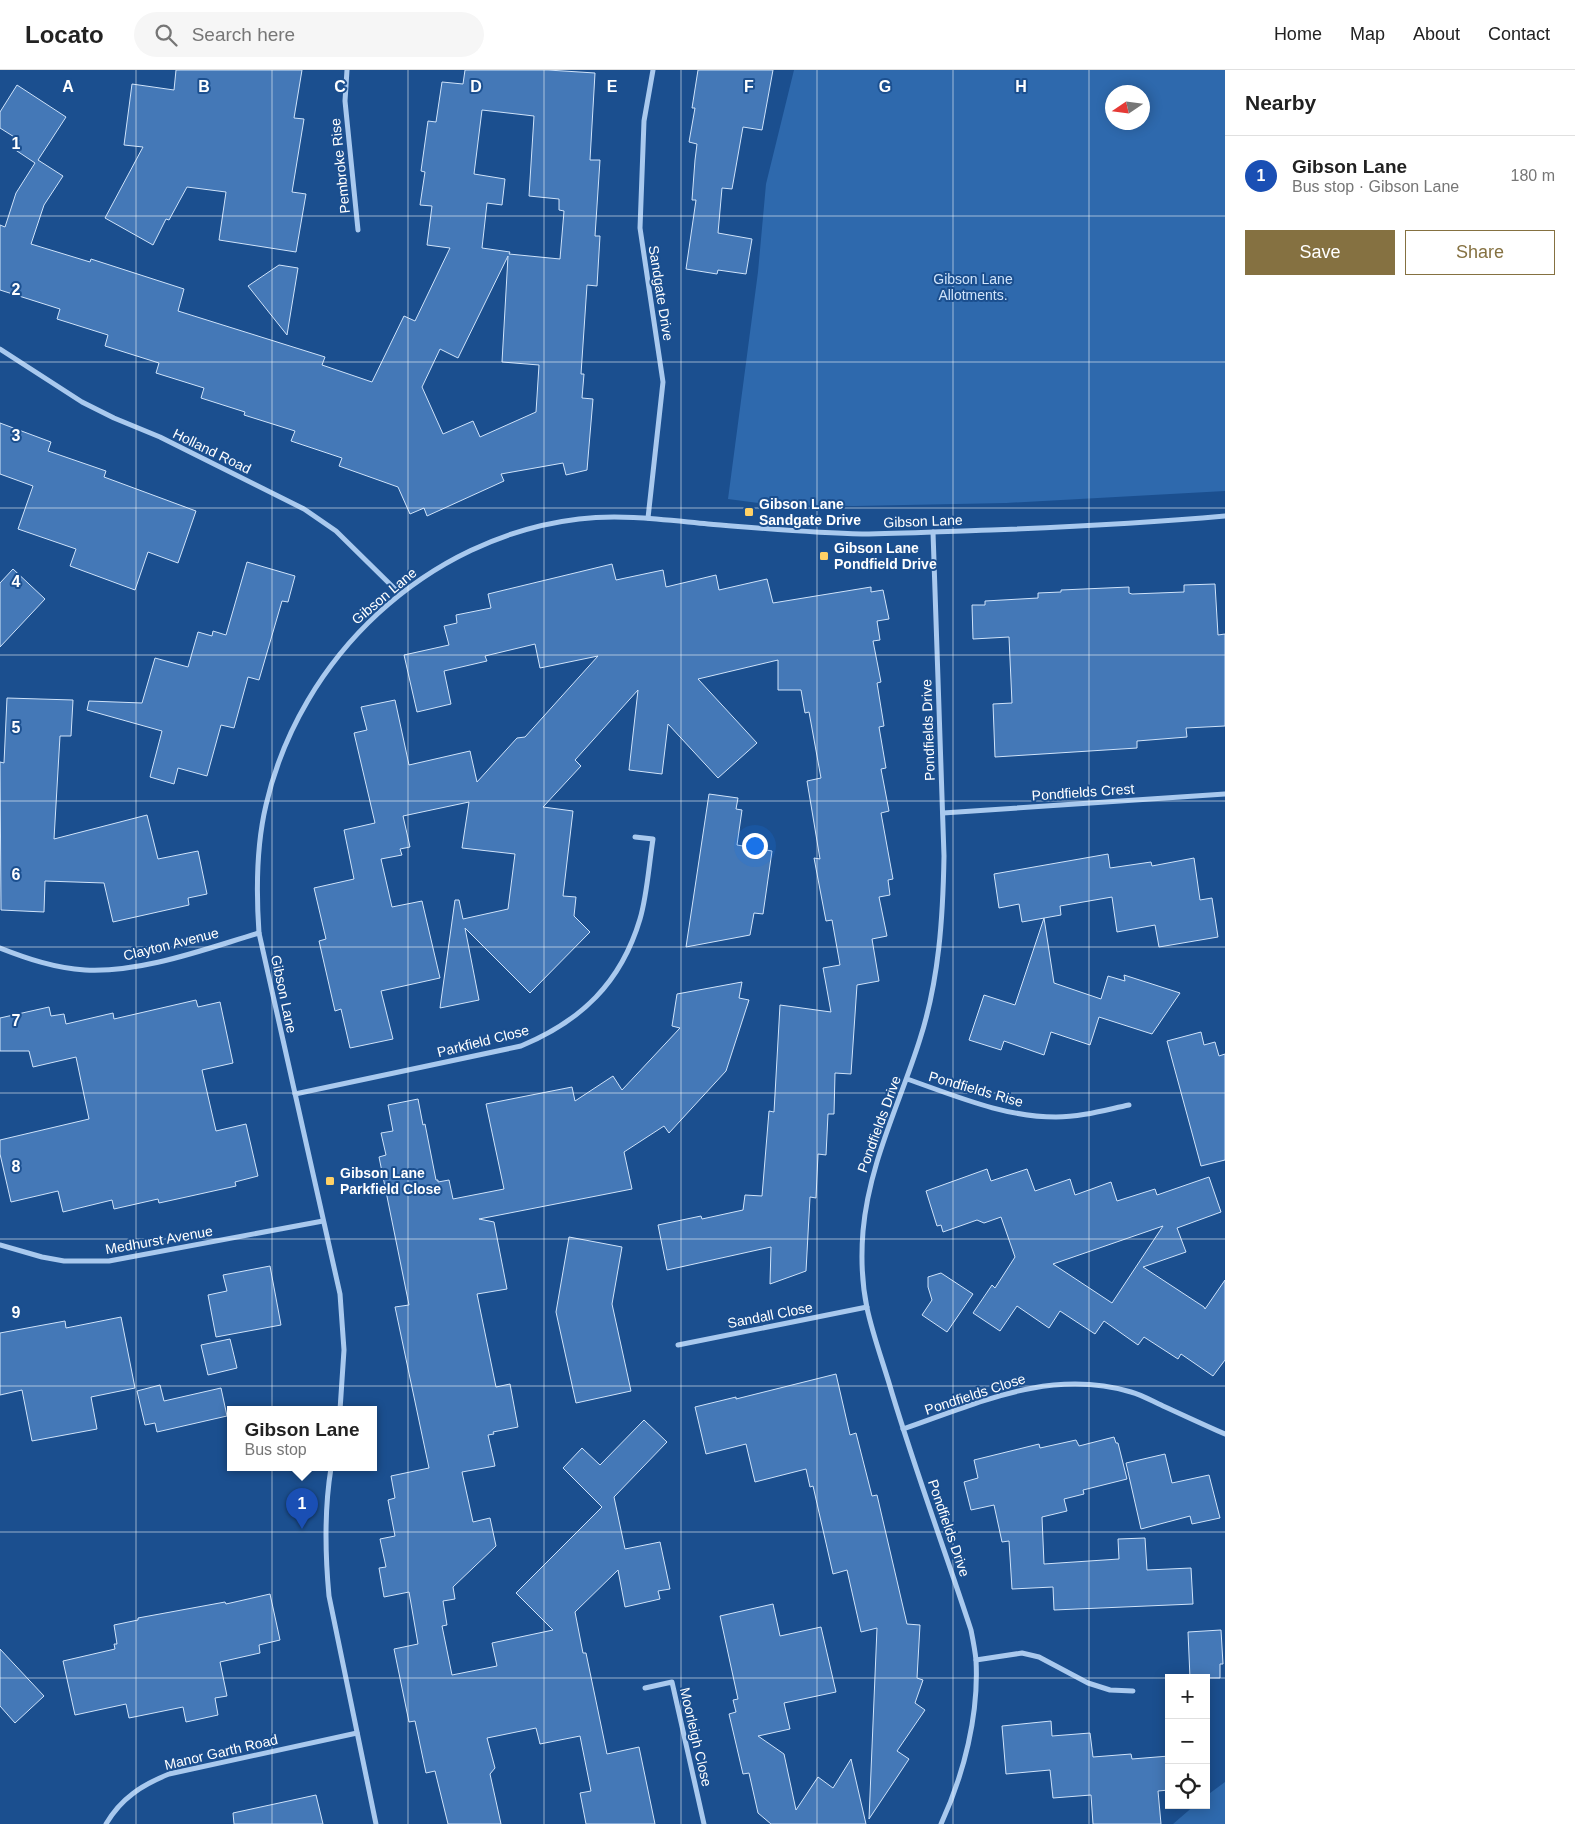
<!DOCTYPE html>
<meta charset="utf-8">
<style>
:root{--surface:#fff;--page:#f6f6f6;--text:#222;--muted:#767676;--line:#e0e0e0;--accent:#857141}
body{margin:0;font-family:Arial,sans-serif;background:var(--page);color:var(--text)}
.controls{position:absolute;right:15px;bottom:15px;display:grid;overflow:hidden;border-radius:0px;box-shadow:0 2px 12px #0003}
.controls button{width:45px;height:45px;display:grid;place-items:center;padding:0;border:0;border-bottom:1px solid var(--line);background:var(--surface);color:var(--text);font:25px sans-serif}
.compass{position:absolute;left:1105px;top:15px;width:45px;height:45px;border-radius:50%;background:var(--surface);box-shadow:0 2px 12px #0003;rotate:257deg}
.you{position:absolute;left:754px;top:775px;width:18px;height:18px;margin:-12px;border:4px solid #fff;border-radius:50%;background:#1a73e8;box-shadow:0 0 0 8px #1a73e833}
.badge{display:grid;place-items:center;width:32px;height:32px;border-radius:50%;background:var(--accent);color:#fff;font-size:16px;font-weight:700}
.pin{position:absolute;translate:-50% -41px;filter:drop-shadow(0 1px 2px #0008)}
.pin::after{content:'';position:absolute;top:26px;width:18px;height:15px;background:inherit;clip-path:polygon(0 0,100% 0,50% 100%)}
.popup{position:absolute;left:227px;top:1336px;width:150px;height:65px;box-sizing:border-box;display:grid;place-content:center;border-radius:0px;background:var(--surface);filter:drop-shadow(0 1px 4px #0005);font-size:16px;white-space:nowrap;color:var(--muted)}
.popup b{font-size:19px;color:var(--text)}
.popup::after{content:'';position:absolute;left:50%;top:100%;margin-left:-10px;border:10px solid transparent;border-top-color:var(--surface)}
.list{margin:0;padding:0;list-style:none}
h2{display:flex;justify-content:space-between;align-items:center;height:65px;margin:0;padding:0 20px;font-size:21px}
h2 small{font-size:16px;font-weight:400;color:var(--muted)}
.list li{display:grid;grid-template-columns:32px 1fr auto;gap:15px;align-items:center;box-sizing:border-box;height:80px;padding:0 20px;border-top:1px solid var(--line)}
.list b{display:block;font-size:19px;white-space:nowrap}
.list p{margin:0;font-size:16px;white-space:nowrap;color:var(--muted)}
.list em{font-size:16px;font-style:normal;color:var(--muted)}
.actions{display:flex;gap:10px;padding:15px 20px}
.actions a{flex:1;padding:11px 0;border:1px solid var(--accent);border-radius:0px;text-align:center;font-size:18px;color:var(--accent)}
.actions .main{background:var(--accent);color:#fff}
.icon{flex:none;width:28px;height:28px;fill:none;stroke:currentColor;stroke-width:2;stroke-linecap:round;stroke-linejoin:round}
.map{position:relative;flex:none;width:1225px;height:1754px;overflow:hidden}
header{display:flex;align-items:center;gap:30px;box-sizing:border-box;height:70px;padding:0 25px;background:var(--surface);border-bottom:1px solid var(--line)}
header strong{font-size:24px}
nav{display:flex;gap:28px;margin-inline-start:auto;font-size:18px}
.search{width:350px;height:45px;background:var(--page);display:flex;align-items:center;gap:12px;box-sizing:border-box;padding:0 18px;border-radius:28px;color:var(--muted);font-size:19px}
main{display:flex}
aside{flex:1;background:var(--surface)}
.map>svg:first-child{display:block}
.green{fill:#2e69ad;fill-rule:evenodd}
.building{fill:#4478b7;stroke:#cfe3fa;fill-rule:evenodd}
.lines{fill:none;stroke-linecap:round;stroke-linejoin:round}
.street{stroke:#a9c9ee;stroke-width:5}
.grid{fill:none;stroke:#fff;stroke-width:1;stroke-opacity:0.55}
.poi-dot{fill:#ffd166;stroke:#1b4f8f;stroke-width:2}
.labels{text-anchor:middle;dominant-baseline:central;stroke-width:4;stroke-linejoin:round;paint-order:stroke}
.street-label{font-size:14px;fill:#fff;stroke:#1b4f8f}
.park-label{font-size:14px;fill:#cfe3fa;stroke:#1b4f8f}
.poi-label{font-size:14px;font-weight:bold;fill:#fff;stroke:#1b4f8f;text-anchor:start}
.grid-label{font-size:16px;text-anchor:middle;font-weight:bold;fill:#fff;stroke:#1b4f8f;stroke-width:4;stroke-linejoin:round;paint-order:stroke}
</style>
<header>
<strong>Locato</strong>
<div class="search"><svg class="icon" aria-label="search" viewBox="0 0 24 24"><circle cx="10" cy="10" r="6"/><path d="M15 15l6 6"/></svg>Search here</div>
<nav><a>Home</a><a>Map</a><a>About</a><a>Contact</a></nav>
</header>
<main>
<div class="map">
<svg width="1225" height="1754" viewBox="0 0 1225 1754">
<rect width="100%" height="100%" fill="#1b4f8f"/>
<!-- green -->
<g class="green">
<path d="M794,0H1225V421L1006,433L854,436L773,435L728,429L758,202L766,114ZM1112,22H1142V52H1112Z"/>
<path d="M1225,1712V1754H1173L1195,1735H1206V1726Z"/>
</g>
<!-- building -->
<g class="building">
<path d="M176,0H302L294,48L304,49L292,122L306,124L296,182L219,170L226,122L187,117L169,150L166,149L153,175L105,148L143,77L124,75L132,14L174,20Z"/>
<path d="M465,0H548L595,3L590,90H600L595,166H600L597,216L587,215L581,304H584L582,328L593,329L587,400L566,405L563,393L501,404L504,411L427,446L424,438L410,444L398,417L339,396L342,388L291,371L295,361L244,345L245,342L201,328L204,318L156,303L159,293L105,276L108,265L57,249L60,239L0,220V155L5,157L16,123L35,93L14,79L19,70L0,58V42L17,15L66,47L38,90L63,106L44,135L31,174L90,192L91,189L184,219L178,241L325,287L322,295L372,312L404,246L415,251L450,178L427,175L432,136L420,135L425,102L421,101L428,51L436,52L442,12L463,14ZM482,40L534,46L529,126L559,129V140L564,141L560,189L509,184L510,182L482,178L487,133L502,135L505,109L474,104ZM508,186L502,292L539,295L536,342L480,367L473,351L443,364L422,317L440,279L458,288Z"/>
<path d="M698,0H773L762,60L743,57L732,119L722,118L718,163L752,169L746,204L718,200L717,204L686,199L696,130H692L695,90L697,74L689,72L695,38H692Z"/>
<path d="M279,195L298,198L287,265L248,216Z"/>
<path d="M0,353L51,372L48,381L106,401L104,407L196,441L178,493L148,482L135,520L70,496L76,479L18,459L33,416L0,404Z"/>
<path d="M247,492L295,506L288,532L282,531L259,610L248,607L234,658L221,655L207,706L178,698L174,714L150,707L162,661L87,640L89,631L142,633L155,588L188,597L198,562L212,566L213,561L226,565Z"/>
<path d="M612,494L616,510L663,500L666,517L716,505L719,520L767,509L773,533L871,517V522L883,520L889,549L877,551L880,570L873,571L881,612L877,613L884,656L879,657L886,698L881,699L889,741L881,743L893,809L888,810L890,825L879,827L887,866L872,869L879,911L857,915L851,1004L835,1003L834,1044H828L826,1085L818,1084L816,1128L810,1127L806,1201L770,1214L771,1177L667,1200L658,1155L701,1146L702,1149L743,1140L745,1125L762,1126L769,1041L774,1042L780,935L831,942L823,898L840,895L832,850L826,851L814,788L820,789L807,711L821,708L809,642L805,643L801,620H778V590L698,609L757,673L718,708L668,654L662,704L629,700L638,620L575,690L581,696L543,737L573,741L563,826L576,827L574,846L590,862L530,923L465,858L479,930L440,938L455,830H459L463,849L508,839L515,784L462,778L469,732L403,746L410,777L400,779L402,785L381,789L392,837L422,831L440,908L381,921L393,969L350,978L341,939L335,941L319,871L326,869L314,818L354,809L344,760L375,753L354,663L367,660L361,637L395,630L409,695L470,681L477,712L517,668L525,667L598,586L540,598L535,574L485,586L487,591L444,601L451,634L417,642L404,585L449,575L444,556L457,553L456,545L491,538L488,524Z"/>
<path d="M13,499L45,529L0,577V513Z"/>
<path d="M1215,514L1218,565L1225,564V656L1186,658L1187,667L1137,671V678L995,687L993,634L1012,633L1009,567L973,569L972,535H985V531L1038,528V523L1061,522V520L1129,517V523L1132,524L1184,522V515Z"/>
<path d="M7,628L73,630L71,666H60L54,769L147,745L158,789L198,781L207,824L188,828L189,835L113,852L104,813L45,811L44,842L1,840L0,692L4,693Z"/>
<path d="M709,724L738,728L736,739L742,740L737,775L772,781L763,844L754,843L750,865L686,877Z"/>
<path d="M1108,784L1110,798L1151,792L1152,796L1194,788L1200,830L1212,828L1218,867L1159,877L1155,855L1117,862L1112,827L1060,836L1061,845L1022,852L1019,834L999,838L994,804Z"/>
<path d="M1044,848L1054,913L1101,929L1108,906L1125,911L1124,905L1180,923L1152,964L1099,947L1090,975L1051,962L1044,985L1004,971L1001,980L969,970L984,925L1015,935Z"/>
<path d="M742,912L739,928L749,930L726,1001L669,1063L664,1056L624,1082L632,1119L479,1149L494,1152L507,1219L477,1224L496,1317L510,1314L518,1357L493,1362L494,1364L488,1365L495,1396L462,1402L473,1452L490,1448L496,1476L453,1517L455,1529L443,1531L447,1555L442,1556L452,1605L497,1596L492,1573L553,1560L516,1523L602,1437L563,1398L582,1378L600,1395L644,1350L667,1372L614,1427L625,1479L660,1472L670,1519L658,1521L660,1529L625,1537L618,1500L575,1542L583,1583H586L607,1684L639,1677L655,1754H586L580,1723L591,1721L580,1666L540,1674L536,1658L487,1668L495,1698L490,1704L501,1754H448L435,1701L426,1703L415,1651L409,1652L394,1579L418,1574L409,1522L384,1527L379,1498L386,1497L380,1469L395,1466L388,1430L395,1428L391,1406L429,1398L395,1237L409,1235L379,1087L386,1085L381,1063L393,1061L388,1035L418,1029L423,1055L425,1054L436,1110H438V1112L449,1110L453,1129L504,1119L486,1034L572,1017L575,1031L613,1006L622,1020L680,958L672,956L677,924Z"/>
<path d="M196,930L198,937L220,932L233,993L202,1000L216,1061L246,1054L258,1106L235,1112L236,1116L159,1133L158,1129L114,1139L112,1130L63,1142L58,1121L11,1132L0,1084V1070L89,1049L76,987L33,997L29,981H0V948L49,937L51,946L64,944L66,954L113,943L114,949Z"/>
<path d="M1201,962L1204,975L1215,972L1219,986L1225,984V1090L1201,1096L1167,971Z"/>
<path d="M987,1099L991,1111L1027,1099L1035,1121L1070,1109L1075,1125L1111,1112L1117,1131L1155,1119L1157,1125L1209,1107L1221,1142L1177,1158L1186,1182L1143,1197L1204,1237L1205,1239L1225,1210V1290L1213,1306L1181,1284L1178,1289L1144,1267L1138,1275L1104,1251L1095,1264L1060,1241L1049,1258L1017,1236L1000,1261L973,1243L992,1215L995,1218L1015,1187L1001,1147L984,1153L977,1150L943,1162L941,1155L937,1156L926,1121ZM1163,1156L1112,1233L1053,1194Z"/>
<path d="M569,1167L622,1177L612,1234L631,1321L576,1333L556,1242Z"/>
<path d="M270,1196L281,1255L216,1267L208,1225L227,1221L223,1205Z"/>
<path d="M941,1203L973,1224L947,1262L922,1245L932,1230L928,1217V1207Z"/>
<path d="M121,1247L135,1318L91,1327L97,1359L32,1371L22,1320L0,1325V1263L65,1251L66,1258Z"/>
<path d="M230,1269L237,1298L208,1305L201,1275Z"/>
<path d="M836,1304L850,1365L856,1363L872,1426L877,1425L907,1554L920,1555L917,1608L923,1610L915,1633L925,1640L897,1681L909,1689L869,1749L877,1558L861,1562L847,1500L833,1504L813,1416L810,1417L806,1399L755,1412L746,1374L706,1384L695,1337L736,1327V1329Z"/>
<path d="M160,1315L164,1331L221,1318L227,1346L157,1362L155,1353L145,1355L137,1321Z"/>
<path d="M1114,1367L1116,1373H1118L1127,1409L1083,1420L1084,1424L1064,1429L1067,1441L1042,1447L1044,1494L1119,1489L1118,1469L1145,1468L1147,1500L1191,1498L1193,1534L1054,1540L1053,1517L1012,1519L1009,1471L1002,1472L994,1435L971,1440L964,1412L978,1408L974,1390L1039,1374L1040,1378L1076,1370L1079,1376Z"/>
<path d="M1165,1384L1172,1413L1209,1405L1220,1448L1192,1454L1190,1446L1141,1459L1126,1393Z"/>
<path d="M270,1524L280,1570L259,1575L260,1583L220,1592L227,1626L215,1628L218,1645L186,1652L183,1637L129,1648L126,1634L75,1645L63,1591L115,1579L114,1574H117L114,1555L138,1550V1548L225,1532L226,1534Z"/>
<path d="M773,1534L780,1566L821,1557L836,1622L784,1633L790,1659L758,1666L784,1684L796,1740L818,1707L833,1718L851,1689L866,1754H771L758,1743L749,1703L743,1704L729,1644L736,1642L733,1630L738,1629L720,1546Z"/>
<path d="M1221,1560L1223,1594H1220V1608H1190L1188,1562Z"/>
<path d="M0,1579L44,1626L15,1653L0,1636Z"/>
<path d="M1051,1651L1052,1666L1090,1663L1093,1687L1131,1684L1132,1689L1169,1686V1720L1158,1721L1161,1754H1093L1091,1725L1053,1728L1050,1700L1006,1704L1002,1656Z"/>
<path d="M316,1725L323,1754H234L233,1743Z"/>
</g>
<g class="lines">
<!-- street -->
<g class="street">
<path d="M347,0L345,31L358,160"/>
<path d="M0,279L82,332L114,348L160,367L304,439L336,461L400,524"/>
<path d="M648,448L663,312L640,158L644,51L653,0"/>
<path d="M933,462L944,786C943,847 939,910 920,969C900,1033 869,1093 863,1161C861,1186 862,1214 867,1238C873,1266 884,1295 892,1323C916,1402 945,1481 971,1560C973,1570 975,1580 976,1590C979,1645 964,1704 941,1754"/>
<path d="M943,743L1225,724"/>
<path d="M0,878C28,889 55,898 85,900C142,903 205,879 259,863"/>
<path d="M907,1009C956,1026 1004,1047 1056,1047C1081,1047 1105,1040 1129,1035"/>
<path d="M295,1024L521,976C581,951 621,913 640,849C647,826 649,794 653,769L635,767"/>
<path d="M0,1175L42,1187L64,1191H109L323,1151"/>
<path d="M678,1275L867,1237"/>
<path d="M340,1340L344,1280L340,1224L259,863C256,820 256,777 266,735C300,587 427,467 579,449C622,444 665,450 708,454C759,458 810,463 862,464C905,464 948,461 991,460C1069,457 1147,453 1225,446"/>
<path d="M903,1359C979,1333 1050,1298 1131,1322C1142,1325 1152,1331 1163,1336C1183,1345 1204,1355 1225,1364"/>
<path d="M331,1398C324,1441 325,1483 329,1526L376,1754"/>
<path d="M976,1590L1022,1583L1039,1587L1088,1613L1110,1620L1133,1621"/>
<path d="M645,1618L672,1612L704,1754"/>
<path d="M106,1754C121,1728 142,1715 169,1704L357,1663"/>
</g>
</g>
<!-- grid -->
<path class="grid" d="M136,0V1754M272,0V1754M408,0V1754M544,0V1754M681,0V1754M817,0V1754M953,0V1754M1089,0V1754M0,146H1225M0,292H1225M0,438H1225M0,585H1225M0,731H1225M0,877H1225M0,1023H1225M0,1169H1225M0,1316H1225M0,1462H1225M0,1608H1169M1206,1608H1225"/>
<!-- markers -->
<g class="poi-dot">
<rect x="744" y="437" width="10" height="10" rx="2.5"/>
<rect x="819" y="481" width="10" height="10" rx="2.5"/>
<rect x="325" y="1106" width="10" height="10" rx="2.5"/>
</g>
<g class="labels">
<!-- street labels -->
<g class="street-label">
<text transform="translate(340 96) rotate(-96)">Pembroke Rise</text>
<text transform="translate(661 223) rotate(81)">Sandgate Drive</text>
<text transform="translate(212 381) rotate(26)">Holland Road</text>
<text transform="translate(923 451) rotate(-2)">Gibson Lane</text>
<text transform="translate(384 526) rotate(-40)">Gibson Lane</text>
<text transform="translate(928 660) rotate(-92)">Pondfields Drive</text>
<text transform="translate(1083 722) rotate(-4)">Pondfields Crest</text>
<text transform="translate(171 874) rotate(-14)">Clayton Avenue</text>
<text transform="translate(284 924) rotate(78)">Gibson Lane</text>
<text transform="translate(483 971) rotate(-14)">Parkfield Close</text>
<text transform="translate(976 1019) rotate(16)">Pondfields Rise</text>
<text transform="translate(879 1054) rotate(-70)">Pondfields Drive</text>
<text transform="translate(159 1170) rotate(-10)">Medhurst Avenue</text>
<text transform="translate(770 1245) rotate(-11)">Sandall Close</text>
<text transform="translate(975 1324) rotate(-18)">Pondfields Close</text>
<text transform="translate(949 1458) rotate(71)">Pondfields Drive</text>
<text transform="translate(696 1667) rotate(77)">Moorleigh Close</text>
<text transform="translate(221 1682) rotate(-13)">Manor Garth Road</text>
</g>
<!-- park labels -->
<g class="park-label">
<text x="973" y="209">Gibson Lane<tspan x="973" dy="16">Allotments.</tspan></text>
</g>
<!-- poi labels -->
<g class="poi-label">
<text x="759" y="434">Gibson Lane<tspan x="759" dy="16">Sandgate Drive</tspan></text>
<text x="834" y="478">Gibson Lane<tspan x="834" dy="16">Pondfield Drive</tspan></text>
<text x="340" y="1103">Gibson Lane<tspan x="340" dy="16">Parkfield Close</tspan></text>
</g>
</g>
<g class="grid-label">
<text x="68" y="22">A</text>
<text x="204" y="22">B</text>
<text x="340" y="22">C</text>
<text x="476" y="22">D</text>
<text x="612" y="22">E</text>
<text x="749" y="22">F</text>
<text x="885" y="22">G</text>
<text x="1021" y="22">H</text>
<text x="16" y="79">1</text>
<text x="16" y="225">2</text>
<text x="16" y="371">3</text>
<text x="16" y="517">4</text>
<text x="16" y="663">5</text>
<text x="16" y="810">6</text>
<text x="16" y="956">7</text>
<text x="16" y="1102">8</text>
<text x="16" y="1248">9</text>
</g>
</svg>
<div class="controls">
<button>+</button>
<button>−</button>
<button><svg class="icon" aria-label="locate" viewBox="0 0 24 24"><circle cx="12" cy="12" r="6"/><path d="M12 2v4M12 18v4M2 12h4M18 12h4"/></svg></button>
</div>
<svg class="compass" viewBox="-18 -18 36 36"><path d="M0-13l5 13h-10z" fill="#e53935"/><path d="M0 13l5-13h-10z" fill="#767676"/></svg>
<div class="you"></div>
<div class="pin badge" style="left:302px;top:1459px;background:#1a4fb4">1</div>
<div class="popup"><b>Gibson Lane</b>Bus stop</div>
</div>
<aside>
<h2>Nearby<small></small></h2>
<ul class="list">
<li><span class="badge" style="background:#1a4fb4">1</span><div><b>Gibson Lane</b><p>Bus stop · Gibson Lane</p></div><em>180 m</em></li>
</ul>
<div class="actions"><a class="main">Save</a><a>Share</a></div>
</aside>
</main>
